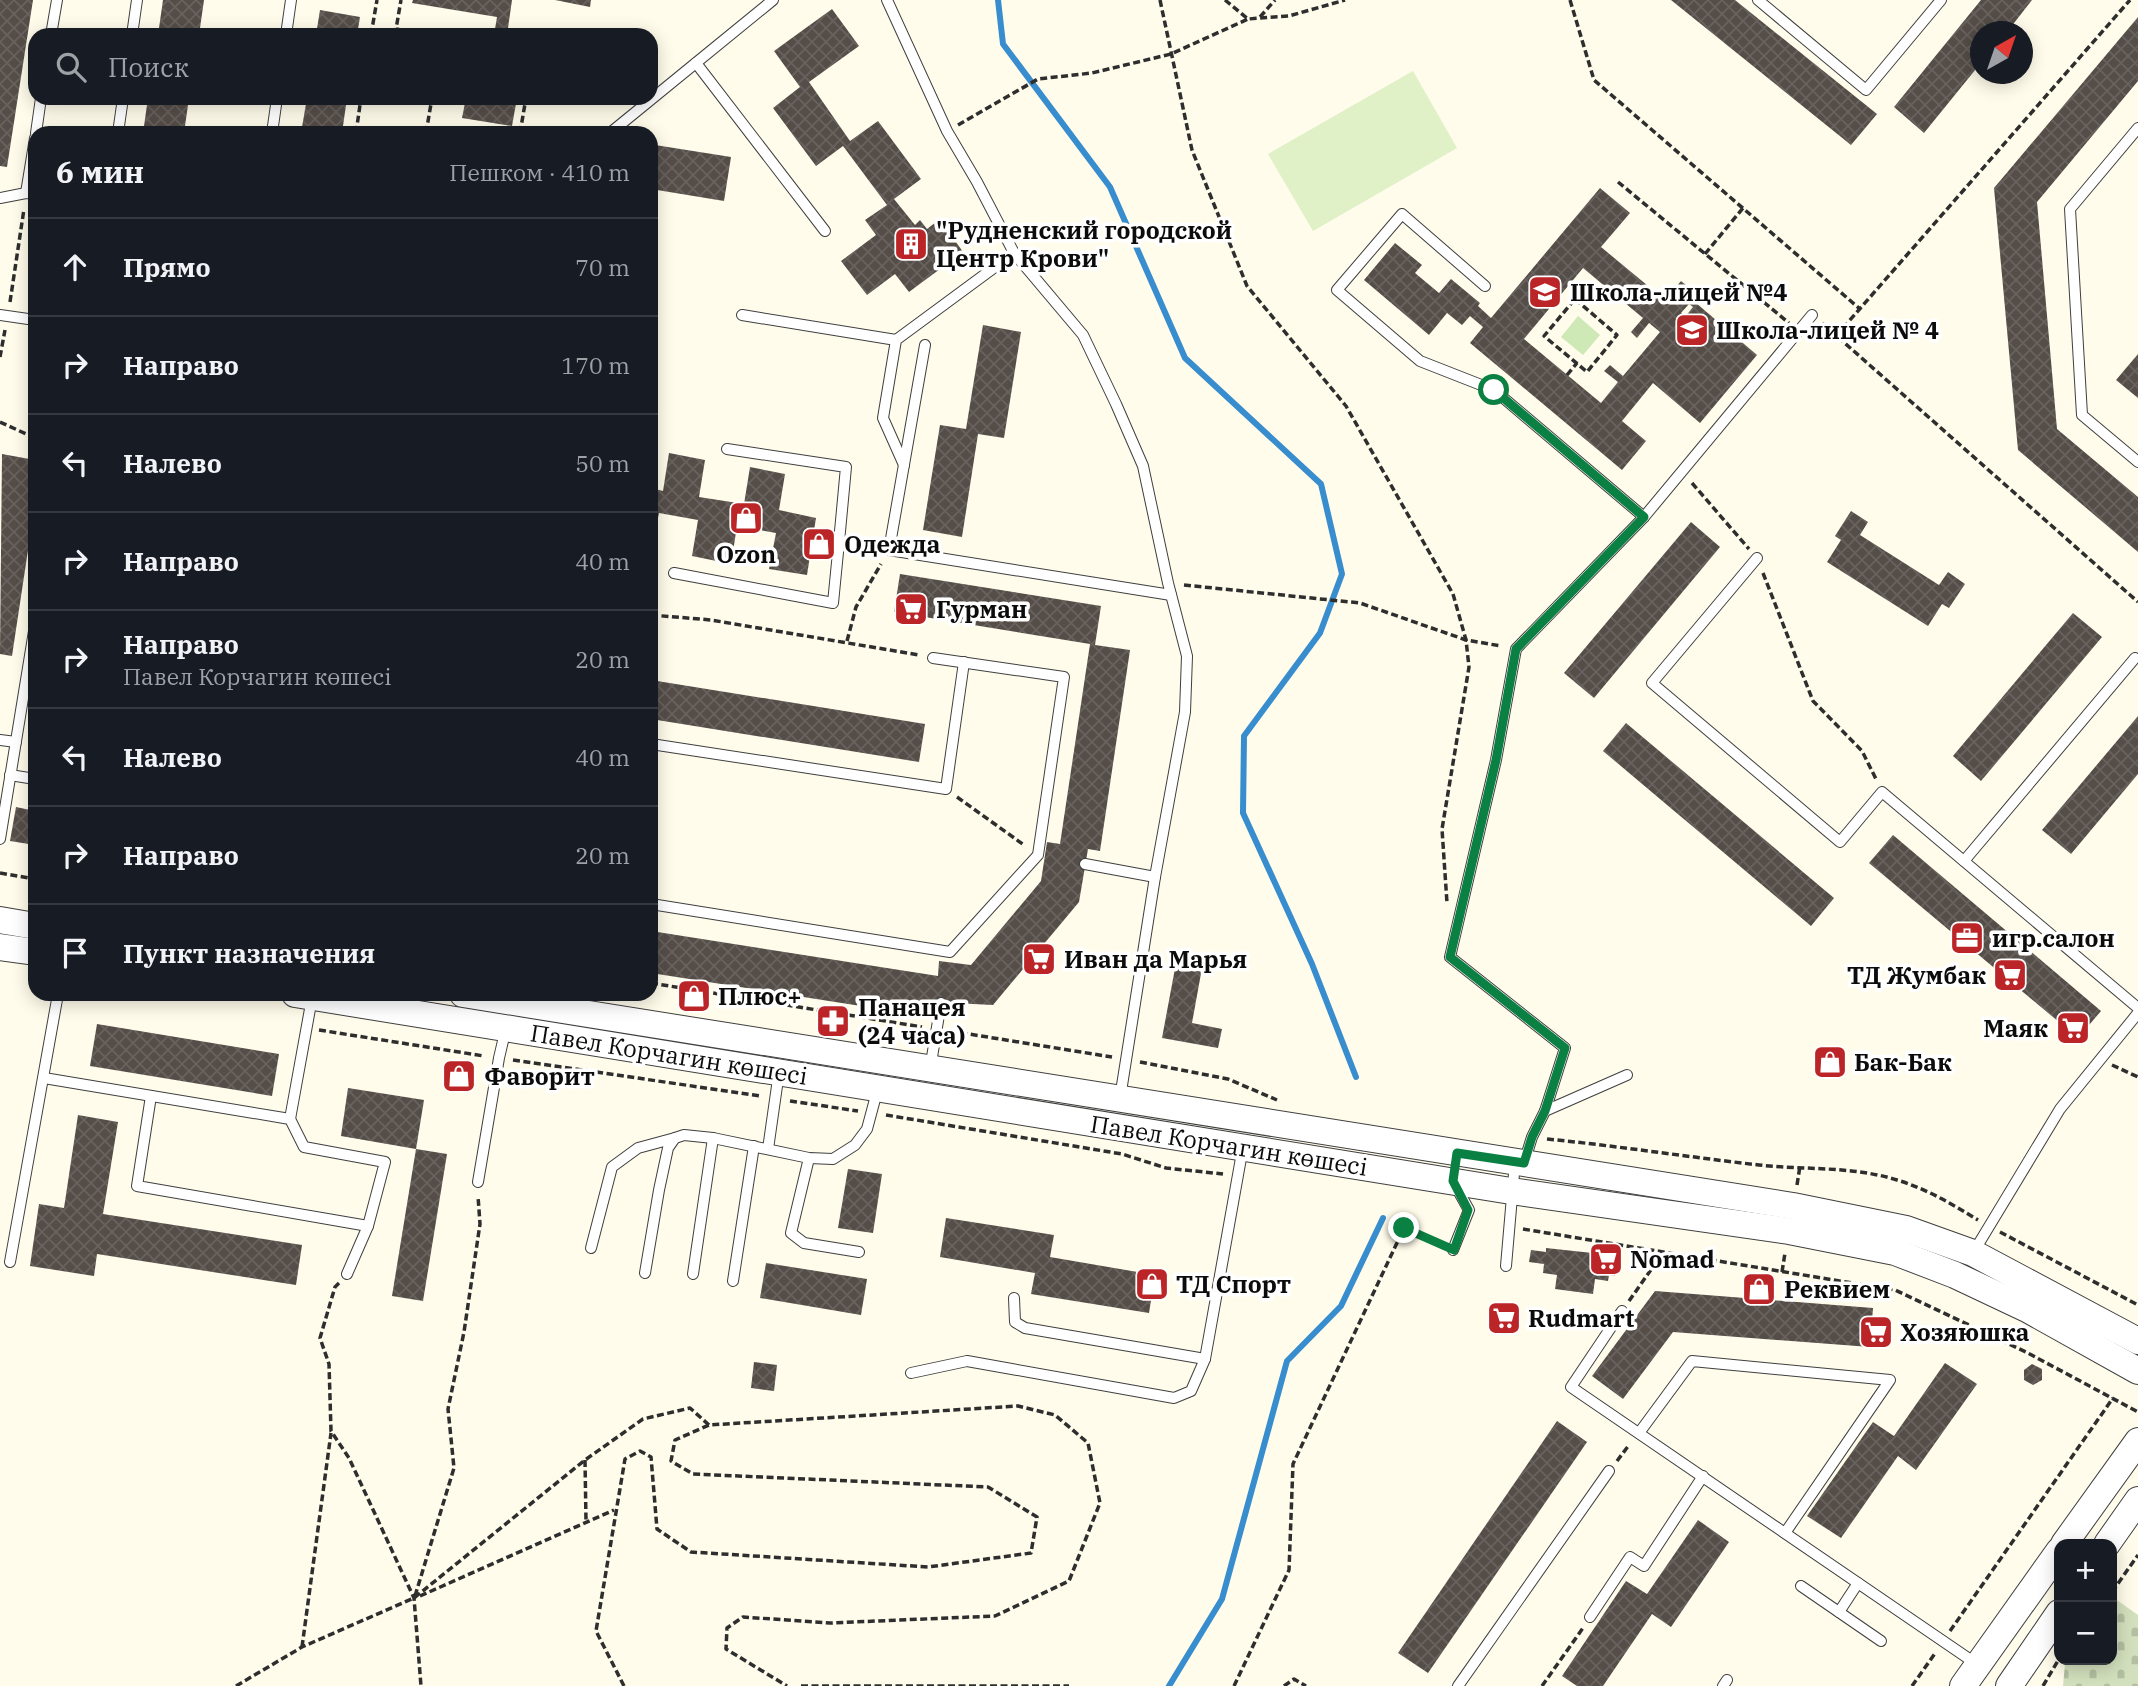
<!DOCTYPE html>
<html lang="ru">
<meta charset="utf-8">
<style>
:root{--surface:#171b24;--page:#20242c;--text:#f1f3f6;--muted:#9ea1a6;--line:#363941}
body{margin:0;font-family:"IBM Plex Serif",serif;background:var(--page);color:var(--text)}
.controls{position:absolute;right:21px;bottom:21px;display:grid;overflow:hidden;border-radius:14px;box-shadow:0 4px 18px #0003}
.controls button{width:63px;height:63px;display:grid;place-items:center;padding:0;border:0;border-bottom:2px solid var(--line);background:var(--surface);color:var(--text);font:35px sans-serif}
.compass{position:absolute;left:1970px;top:21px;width:63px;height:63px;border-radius:50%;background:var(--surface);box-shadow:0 4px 18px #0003;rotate:40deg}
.stop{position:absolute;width:21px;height:21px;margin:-16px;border:5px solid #0b8043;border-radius:50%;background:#fff}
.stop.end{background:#0b8043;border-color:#fff;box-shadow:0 2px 7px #0008}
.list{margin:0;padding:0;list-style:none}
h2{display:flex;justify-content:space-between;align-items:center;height:91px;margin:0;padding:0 28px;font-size:30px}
h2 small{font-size:23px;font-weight:400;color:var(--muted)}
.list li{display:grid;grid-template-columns:46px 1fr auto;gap:21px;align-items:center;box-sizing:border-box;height:98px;padding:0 28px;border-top:2px solid var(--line)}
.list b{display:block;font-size:26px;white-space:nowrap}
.list p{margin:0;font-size:23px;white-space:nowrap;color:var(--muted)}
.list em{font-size:23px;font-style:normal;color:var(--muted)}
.icon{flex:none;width:38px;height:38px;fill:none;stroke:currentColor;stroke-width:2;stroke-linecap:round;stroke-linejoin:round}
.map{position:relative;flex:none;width:2138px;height:1686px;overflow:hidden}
.search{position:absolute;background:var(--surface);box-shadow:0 4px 18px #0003;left:28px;top:28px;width:630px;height:77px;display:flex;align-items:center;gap:18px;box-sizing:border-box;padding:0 24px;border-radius:21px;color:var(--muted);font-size:26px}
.panel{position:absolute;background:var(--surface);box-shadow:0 4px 18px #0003;left:28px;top:126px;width:630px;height:875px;border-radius:21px}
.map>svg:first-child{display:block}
.grass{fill:#cee9b5}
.cemetery{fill:url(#cemetery-stones)}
.pitch{fill:#e0f0c7}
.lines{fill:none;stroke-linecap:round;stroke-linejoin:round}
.stream{stroke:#378dcd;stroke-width:6}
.building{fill:url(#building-cross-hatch);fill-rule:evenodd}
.service-casing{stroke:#3f3f3f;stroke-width:12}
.tertiary-casing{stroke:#3f3f3f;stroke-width:28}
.path{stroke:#2e2e2e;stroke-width:3.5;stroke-dasharray:7 3.5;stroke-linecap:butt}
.service{stroke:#fff;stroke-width:10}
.tertiary{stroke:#fff;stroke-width:26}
.route{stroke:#0b8043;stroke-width:9}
.labels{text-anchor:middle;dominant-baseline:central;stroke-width:7;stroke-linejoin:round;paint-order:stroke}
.poi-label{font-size:24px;font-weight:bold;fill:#0c0c0c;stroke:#fff;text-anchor:start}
.street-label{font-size:24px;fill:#0c0c0c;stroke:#fff}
</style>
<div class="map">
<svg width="2138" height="1686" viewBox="0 0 2138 1686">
<defs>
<pattern id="cemetery-stones" width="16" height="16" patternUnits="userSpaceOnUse" patternTransform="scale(1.75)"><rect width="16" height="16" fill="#d3e0bd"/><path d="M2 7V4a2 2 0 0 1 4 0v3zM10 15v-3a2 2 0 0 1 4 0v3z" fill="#b4bfa1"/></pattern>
<pattern id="building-cross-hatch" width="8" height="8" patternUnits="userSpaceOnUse" patternTransform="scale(1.75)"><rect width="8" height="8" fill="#554d48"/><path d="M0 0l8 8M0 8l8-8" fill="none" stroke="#68625e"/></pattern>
</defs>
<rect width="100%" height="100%" fill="#fffceb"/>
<!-- grass -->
<path class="grass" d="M1578,316L1600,335L1583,355L1561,337Z"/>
<!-- cemetery -->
<path class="cemetery" d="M2114,1598L2138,1615V1686H2063L2065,1664L2068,1660H2112V1601Z"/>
<!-- pitch -->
<path class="pitch" d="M1413,71L1457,148L1313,231L1268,154Z"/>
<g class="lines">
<!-- stream -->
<g class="stream">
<path d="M998,0L1003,44L1110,187L1185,358L1321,484L1342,574L1320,633L1244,736L1243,813L1312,964L1356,1077"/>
<path d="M1169,1686L1222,1599L1287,1361L1341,1306L1383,1218"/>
</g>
</g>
<!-- building -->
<g class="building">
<path d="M0,0H33L7,167L0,166Z"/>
<path d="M163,0H204L199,35H158Z"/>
<path d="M413,0H512L507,35H494L497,17L412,3Z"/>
<path d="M555,0H591L590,7Z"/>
<path d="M1671,0H1735L1877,114L1851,145Z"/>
<path d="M1981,0H2032L2007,32H1980V64L1924,133L1894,107Z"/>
<path d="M832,9L859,46L809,82L850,141L878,121L921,179L894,199L915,225L920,220L927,229L940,219L963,252L909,292L895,274L867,295L841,261L876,235L865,220L887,205L843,146L816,166L773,108L800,87L774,51Z"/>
<path d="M320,10L360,17L357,35H316Z"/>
<path d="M2138,17V81L2037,202L2057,429L2138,497V552L2018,450L1994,188Z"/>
<path d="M148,98H189L184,133H143Z"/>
<path d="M307,98H347L342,133H301Z"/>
<path d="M466,98H517L512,126L462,118Z"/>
<path d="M655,145L731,157L724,201L651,189Z"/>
<path d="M1600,188L1630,213L1601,247L1665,300L1681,281L1701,297L1696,303L1757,355L1700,423L1653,383L1622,421L1646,441L1622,470L1470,343L1483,327L1470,316L1462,325L1447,313L1429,335L1364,280L1395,243L1422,265L1415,273L1439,293L1451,279L1480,303L1478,306L1491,318ZM1583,268L1643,318L1631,332L1637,338L1649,323L1660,332L1623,376L1610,365L1604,371L1618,382L1601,403L1524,339ZM1689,304L1693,307L1685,317L1681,313Z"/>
<path d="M983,325L1021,332L1004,438L978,434L962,537L923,530L940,425L966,429Z"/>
<path d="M2138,354V398L2116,380Z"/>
<path d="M669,453L705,460L699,497L744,504L750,467L785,474L779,510L816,518L807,575L769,569L776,533L737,526L731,564L692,556L698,520L659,513L651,552V488L663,491Z"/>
<path d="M2,454L35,460V504L12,656L0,654Z"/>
<path d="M1851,511L1868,522L1860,535L1939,585L1948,572L1965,584L1949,608L1942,604L1928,626L1827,562L1841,540L1835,536Z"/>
<path d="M1691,522L1720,547L1594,698L1564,673Z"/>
<path d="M900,574L1101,606L1095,645L1130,650L1100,851L1088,849L1079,902L993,1005L933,1002L931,1017L651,973V931L938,976L939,961L971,965L1041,881L1047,842L1060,844L1090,644L894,612Z"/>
<path d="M2073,613L2102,637L1981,781L1953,756Z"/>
<path d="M651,680L925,724L919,762L651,719Z"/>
<path d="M2138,716V774L2071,854L2042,830Z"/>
<path d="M1626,723L1834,898L1811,926L1603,751Z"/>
<path d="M16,807L35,811V845L10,841Z"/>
<path d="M1893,835L2101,1011L2078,1038L1869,863Z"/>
<path d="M1176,963L1202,968L1192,1023L1222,1029L1218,1048L1162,1038Z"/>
<path d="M97,1024L279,1054L272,1096L90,1066Z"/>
<path d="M348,1088L424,1100L416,1149L341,1136Z"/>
<path d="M78,1115L118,1122L103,1214L302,1245L296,1285L97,1254L94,1276L30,1266L39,1204L64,1208Z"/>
<path d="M416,1149L447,1154L423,1301L392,1296Z"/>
<path d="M848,1169L882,1174L873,1233L838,1228Z"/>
<path d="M946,1218L1054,1235L1050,1257L1155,1275L1149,1313L1031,1294L1035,1273L940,1257Z"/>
<path d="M1546,1248L1611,1255L1610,1262L1617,1263L1615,1276L1609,1275L1608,1281L1595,1279L1593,1294L1555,1289L1557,1275L1543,1273L1544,1264L1529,1262L1531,1250L1546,1252Z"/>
<path d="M766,1263L867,1279L861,1315L760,1298Z"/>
<path d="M1655,1291L1873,1308L1870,1347L1673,1332L1623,1399L1592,1376Z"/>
<path d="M754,1362L777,1365L774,1391L751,1388Z"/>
<path d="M1945,1363L1977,1384L1916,1470L1898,1456L1841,1538L1807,1516L1873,1422L1894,1436Z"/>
<path d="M2032,1364L2042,1369V1380L2033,1385L2024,1380V1370Z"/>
<path d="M1557,1421L1587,1442L1428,1673L1398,1653Z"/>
<path d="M1698,1520L1729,1542L1671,1627L1652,1614L1603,1686H1577L1562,1676L1626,1581L1647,1594Z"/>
</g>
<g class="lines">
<!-- service casing -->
<g class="service-casing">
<g id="service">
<path d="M887,0L947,131L977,182L1014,253L1083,335L1116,404L1143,466L1168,583L1187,656L1185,712L1155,877L1120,1098"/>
<path d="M1758,0L1866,90L1941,0"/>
<path d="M51,35L57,0"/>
<path d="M132,35L137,0"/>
<path d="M286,35L291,0"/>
<path d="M696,63L825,231"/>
<path d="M2138,128L2070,209L2082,415L2138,462"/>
<path d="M36,133L41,98"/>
<path d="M118,133L123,98"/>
<path d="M272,133L277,98"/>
<path d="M610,133L773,0"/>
<path d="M26,193L35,138"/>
<path d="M0,198L26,193L35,194"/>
<path d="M1485,286L1402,214L1337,290L1420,361L1494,390L1644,517"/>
<path d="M0,315L35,320"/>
<path d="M742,315L896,340"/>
<path d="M727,449L846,467L839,542L1171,595"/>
<path d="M904,465L883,418L896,340L1014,253"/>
<path d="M889,550L925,345"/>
<path d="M1757,558L1652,683L1840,842L1882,792L2138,1008"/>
<path d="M674,573L833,603L839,542"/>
<path d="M0,740L16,742"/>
<path d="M651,744L946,789L964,662"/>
<path d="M10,775L35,779"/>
<path d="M0,839L35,625"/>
<path d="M1964,861L2135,658"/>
<path d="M1085,864L1155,877"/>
<path d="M651,904L950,952L1038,855L1064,677L933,658"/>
<path d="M930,1069L941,1003"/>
<path d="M44,1078L290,1119L304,1147L385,1162L368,1226L347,1274"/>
<path d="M151,1096L137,1186L368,1226"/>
<path d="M1545,1111L1627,1075"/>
<path d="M290,1119L312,998"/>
<path d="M768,1149L779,1072"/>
<path d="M809,1158L791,1233L804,1243L859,1252"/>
<path d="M1524,1163L1532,1137L1545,1111L1565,1048L1450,957L1496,760L1516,649L1644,517L1812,315"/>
<path d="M478,1182L499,1058L506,1028"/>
<path d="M591,1248L612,1167L638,1148L675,1138"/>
<path d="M1453,1250L1469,1210L1455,1185"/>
<path d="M1973,1253L2060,1109L2138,1013"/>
<path d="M10,1262L58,994"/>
<path d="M1506,1266L1515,1162"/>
<path d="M645,1273L659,1190L668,1148L675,1138L684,1135L713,1138L809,1158L833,1159L855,1145L867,1129L878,1088"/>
<path d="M693,1274L713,1138"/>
<path d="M733,1281L754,1146"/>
<path d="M1014,1298L1015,1322L1025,1328L1205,1359"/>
<path d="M1622,1311L1571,1387L1978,1665"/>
<path d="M911,1373L967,1361L1174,1398L1191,1391L1205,1359L1243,1147"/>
<path d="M1639,1433L1692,1361L1890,1380L1785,1533"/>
<path d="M1801,1586L1881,1641"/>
<path d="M1839,1612L1858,1583"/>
<path d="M1590,1617L1630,1557L1644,1566L1703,1476"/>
<path d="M1458,1686L1609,1471"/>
<path d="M1723,1686L1727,1680"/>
</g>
</g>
<!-- tertiary casing -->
<g class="tertiary-casing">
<g id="tertiary">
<path d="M0,920L35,926"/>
<path d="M0,947L35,952"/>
<path d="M295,994L1511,1191L1789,1231L1895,1252L1955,1275L2027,1309L2138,1371"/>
<path d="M463,994L1793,1206L1906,1229L1973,1253L2138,1341"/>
<path d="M2064,1544L2138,1441"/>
<path d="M2107,1544L2138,1500"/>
<path d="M1963,1686L2059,1551"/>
<path d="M2009,1686L2059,1613"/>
</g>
</g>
<!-- path -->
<g class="path">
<path d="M1160,0L1192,150L1247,286L1346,406L1453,594L1466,640L1469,667L1442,829L1447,903"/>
<path d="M1225,0L1248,19L1289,16L1345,0"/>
<path d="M1570,0L1594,80L1860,309"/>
<path d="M1260,17L1275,0"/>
<path d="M396,29L433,35"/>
<path d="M371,35L377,0"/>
<path d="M395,35L401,0"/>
<path d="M958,125L1038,79L1092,73L1171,54L1248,19"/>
<path d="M356,133L361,98"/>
<path d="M426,133L432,98"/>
<path d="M520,133L526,98"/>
<path d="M1618,182L1789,323"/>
<path d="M1705,254L1743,208"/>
<path d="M1575,299L1617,335L1587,372L1544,336Z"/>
<path d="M10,302L24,209"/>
<path d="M1822,323L2138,602"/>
<path d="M1836,336L2130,0"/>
<path d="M0,357L5,330"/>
<path d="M1567,375L1577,363"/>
<path d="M0,422L35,438"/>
<path d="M1692,483L1749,549"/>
<path d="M1763,573L1813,701L1862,751L1877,781"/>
<path d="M1184,585L1360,603L1466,640L1501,646"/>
<path d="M651,615L711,620L919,655"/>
<path d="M847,641L856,607L881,564"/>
<path d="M957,797L1024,845"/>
<path d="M0,873L35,879"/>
<path d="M651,983L922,1027"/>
<path d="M319,1030L484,1056"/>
<path d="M950,1031L1112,1057"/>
<path d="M513,1060L761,1096"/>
<path d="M1140,1062L1228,1079L1277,1100"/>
<path d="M2112,1065L2138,1077"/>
<path d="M790,1101L858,1111"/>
<path d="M886,1115L1122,1154L1166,1168L1223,1174"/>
<path d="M1547,1139C1618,1146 1688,1157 1759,1165C1805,1170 1853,1166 1897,1180C1927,1189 1952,1204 1978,1220"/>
<path d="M1797,1185L1800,1166"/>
<path d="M1523,1229L1895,1290L2026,1352L2138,1412"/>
<path d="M2000,1232L2138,1305"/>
<path d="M1782,1272L1785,1253"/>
<path d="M339,1283L335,1287L320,1338L329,1364L331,1431L349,1458L414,1598L421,1686"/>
<path d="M1629,1301L1662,1254"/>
<path d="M585,1460L586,1521"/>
<path d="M1617,1461L1629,1445"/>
<path d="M2112,1592L2138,1555"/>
<path d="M415,1596L454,1468L448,1409L464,1332L480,1224L478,1196"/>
<path d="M420,1596L614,1510"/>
<path d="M1950,1631L2113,1398"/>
<path d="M302,1647L331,1433"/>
<path d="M236,1686L302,1647L414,1598L585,1460L643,1419L690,1408L709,1425"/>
<path d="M624,1686L596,1631L625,1459L640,1451L651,1457L657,1529L691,1552L928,1567L1031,1553L1037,1517L988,1487L693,1474L671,1461L675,1440L709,1425L1018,1406L1055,1415L1088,1443L1100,1503L1069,1581L995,1616L830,1623L743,1617L727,1628L726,1649L787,1686"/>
<path d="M801,1686H1069"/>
<path d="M1234,1686L1289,1570L1293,1464L1404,1228L1442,1245"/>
<path d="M1284,1686L1294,1679L1306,1686"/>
<path d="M1542,1686L1583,1628"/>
<path d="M1912,1686L1936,1652"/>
<path d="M2043,1686L2059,1659"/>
</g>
<!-- service -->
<use href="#service" class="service"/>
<!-- tertiary -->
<use href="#tertiary" class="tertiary"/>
</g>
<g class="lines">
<!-- route -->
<path class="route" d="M1404,1228L1454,1250L1468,1210L1453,1181L1457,1153L1524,1163L1532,1137L1545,1111L1565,1048L1450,957L1496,760L1516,649L1644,517L1494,390"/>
</g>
<!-- icons -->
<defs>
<g id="building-square" transform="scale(1.75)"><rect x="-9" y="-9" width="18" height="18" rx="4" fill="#bb2527" stroke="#fff"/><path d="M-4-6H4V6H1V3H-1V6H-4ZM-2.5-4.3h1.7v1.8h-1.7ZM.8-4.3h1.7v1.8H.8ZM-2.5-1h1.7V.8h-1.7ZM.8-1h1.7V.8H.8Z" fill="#fff"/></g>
<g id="school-square" transform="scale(1.75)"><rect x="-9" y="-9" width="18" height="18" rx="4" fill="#bb2527" stroke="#fff"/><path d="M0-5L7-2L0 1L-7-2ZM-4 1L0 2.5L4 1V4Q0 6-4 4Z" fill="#fff"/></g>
<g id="shop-square" transform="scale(1.75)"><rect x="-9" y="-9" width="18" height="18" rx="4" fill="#bb2527" stroke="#fff"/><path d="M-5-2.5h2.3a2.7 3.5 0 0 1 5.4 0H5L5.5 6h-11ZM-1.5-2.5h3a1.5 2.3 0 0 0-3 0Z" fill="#fff"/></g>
<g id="supermarket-square" transform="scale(1.75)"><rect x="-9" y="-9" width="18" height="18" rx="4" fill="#bb2527" stroke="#fff"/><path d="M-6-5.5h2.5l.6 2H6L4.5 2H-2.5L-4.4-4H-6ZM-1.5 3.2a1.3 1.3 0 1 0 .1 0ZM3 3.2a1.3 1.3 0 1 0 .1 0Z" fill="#fff"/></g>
<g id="office-square" transform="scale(1.75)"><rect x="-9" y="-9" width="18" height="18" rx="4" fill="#bb2527" stroke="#fff"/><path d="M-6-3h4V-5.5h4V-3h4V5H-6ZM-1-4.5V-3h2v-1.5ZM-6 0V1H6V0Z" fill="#fff"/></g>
<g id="pharmacy-square" transform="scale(1.75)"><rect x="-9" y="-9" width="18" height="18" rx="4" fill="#bb2527" stroke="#fff"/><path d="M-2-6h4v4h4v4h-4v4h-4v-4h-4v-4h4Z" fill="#fff"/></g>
</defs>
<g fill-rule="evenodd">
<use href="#building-square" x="911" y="244"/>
<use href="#school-square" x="1545" y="292"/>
<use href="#school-square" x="1692" y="330"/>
<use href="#shop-square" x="746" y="518"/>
<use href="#shop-square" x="819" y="544"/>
<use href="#supermarket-square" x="911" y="609"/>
<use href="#office-square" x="1967" y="938"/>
<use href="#supermarket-square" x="1039" y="959"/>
<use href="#supermarket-square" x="2010" y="975"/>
<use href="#shop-square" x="694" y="996"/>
<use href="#pharmacy-square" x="833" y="1021"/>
<use href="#supermarket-square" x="2073" y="1028"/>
<use href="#shop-square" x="1830" y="1062"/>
<use href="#shop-square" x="459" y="1076"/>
<use href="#supermarket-square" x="1606" y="1259"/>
<use href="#shop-square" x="1152" y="1284"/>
<use href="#shop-square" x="1759" y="1289"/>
<use href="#supermarket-square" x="1504" y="1318"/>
<use href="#supermarket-square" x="1876" y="1332"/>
</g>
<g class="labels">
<!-- poi labels -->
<g class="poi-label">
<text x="936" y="230">"Рудненский городской<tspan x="936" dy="28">Центр Крови"</tspan></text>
<text x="1570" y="292">Школа-лицей №4</text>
<text x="1716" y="330">Школа-лицей № 4</text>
<text x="844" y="544">Одежда</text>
<text x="746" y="554" text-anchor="middle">Ozon</text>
<text x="936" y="609">Гурман</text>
<text x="1992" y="938">игр.салон</text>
<text x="1064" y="959">Иван да Марья</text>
<text x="1986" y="975" text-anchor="end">ТД Жумбак</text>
<text x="718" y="996">Плюс+</text>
<text x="858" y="1007">Панацея<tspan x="858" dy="28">(24 часа)</tspan></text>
<text x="2048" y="1028" text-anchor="end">Маяк</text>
<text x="1854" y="1062">Бак-Бак</text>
<text x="484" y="1076">Фаворит</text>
<text x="1630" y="1259">Nomad</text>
<text x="1176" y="1284">ТД Спорт</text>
<text x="1784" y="1289">Реквием</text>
<text x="1528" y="1318">Rudmart</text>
<text x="1900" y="1332">Хозяюшка</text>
</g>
<!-- street labels -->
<g class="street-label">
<text transform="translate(669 1054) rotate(9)">Павел Корчагин көшесі</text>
<text transform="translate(1229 1145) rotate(9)">Павел Корчагин көшесі</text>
</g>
</g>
</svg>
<div class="controls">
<button>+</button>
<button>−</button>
</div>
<svg class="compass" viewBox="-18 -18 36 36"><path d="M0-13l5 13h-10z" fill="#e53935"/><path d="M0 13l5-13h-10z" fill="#9ea1a6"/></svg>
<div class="stop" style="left:1494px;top:390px"></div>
<div class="stop end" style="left:1404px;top:1228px"></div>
<div class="search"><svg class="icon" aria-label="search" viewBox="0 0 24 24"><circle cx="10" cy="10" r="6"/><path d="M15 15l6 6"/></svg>Поиск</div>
<section class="panel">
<h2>6 мин<small>Пешком · 410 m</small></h2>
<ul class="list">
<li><svg class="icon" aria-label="ahead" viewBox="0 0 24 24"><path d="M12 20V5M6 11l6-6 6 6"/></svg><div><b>Прямо</b></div><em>70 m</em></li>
<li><svg class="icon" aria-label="right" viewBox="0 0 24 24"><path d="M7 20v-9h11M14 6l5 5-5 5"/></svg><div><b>Направо</b></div><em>170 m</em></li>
<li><svg class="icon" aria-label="left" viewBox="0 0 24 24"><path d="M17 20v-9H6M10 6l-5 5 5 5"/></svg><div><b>Налево</b></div><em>50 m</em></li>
<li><svg class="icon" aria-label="right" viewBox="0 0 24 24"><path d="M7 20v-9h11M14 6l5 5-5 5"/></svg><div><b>Направо</b></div><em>40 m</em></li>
<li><svg class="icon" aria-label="right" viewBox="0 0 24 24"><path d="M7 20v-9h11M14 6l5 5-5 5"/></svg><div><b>Направо</b><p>Павел Корчагин көшесі</p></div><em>20 m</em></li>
<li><svg class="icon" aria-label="left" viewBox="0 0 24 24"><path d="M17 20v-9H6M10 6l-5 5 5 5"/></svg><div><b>Налево</b></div><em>40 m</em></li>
<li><svg class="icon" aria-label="right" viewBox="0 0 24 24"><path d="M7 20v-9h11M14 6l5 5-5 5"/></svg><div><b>Направо</b></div><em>20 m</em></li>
<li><svg class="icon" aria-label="arrive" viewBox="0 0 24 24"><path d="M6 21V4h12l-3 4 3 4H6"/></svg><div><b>Пункт назначения</b></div></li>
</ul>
</section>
</div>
